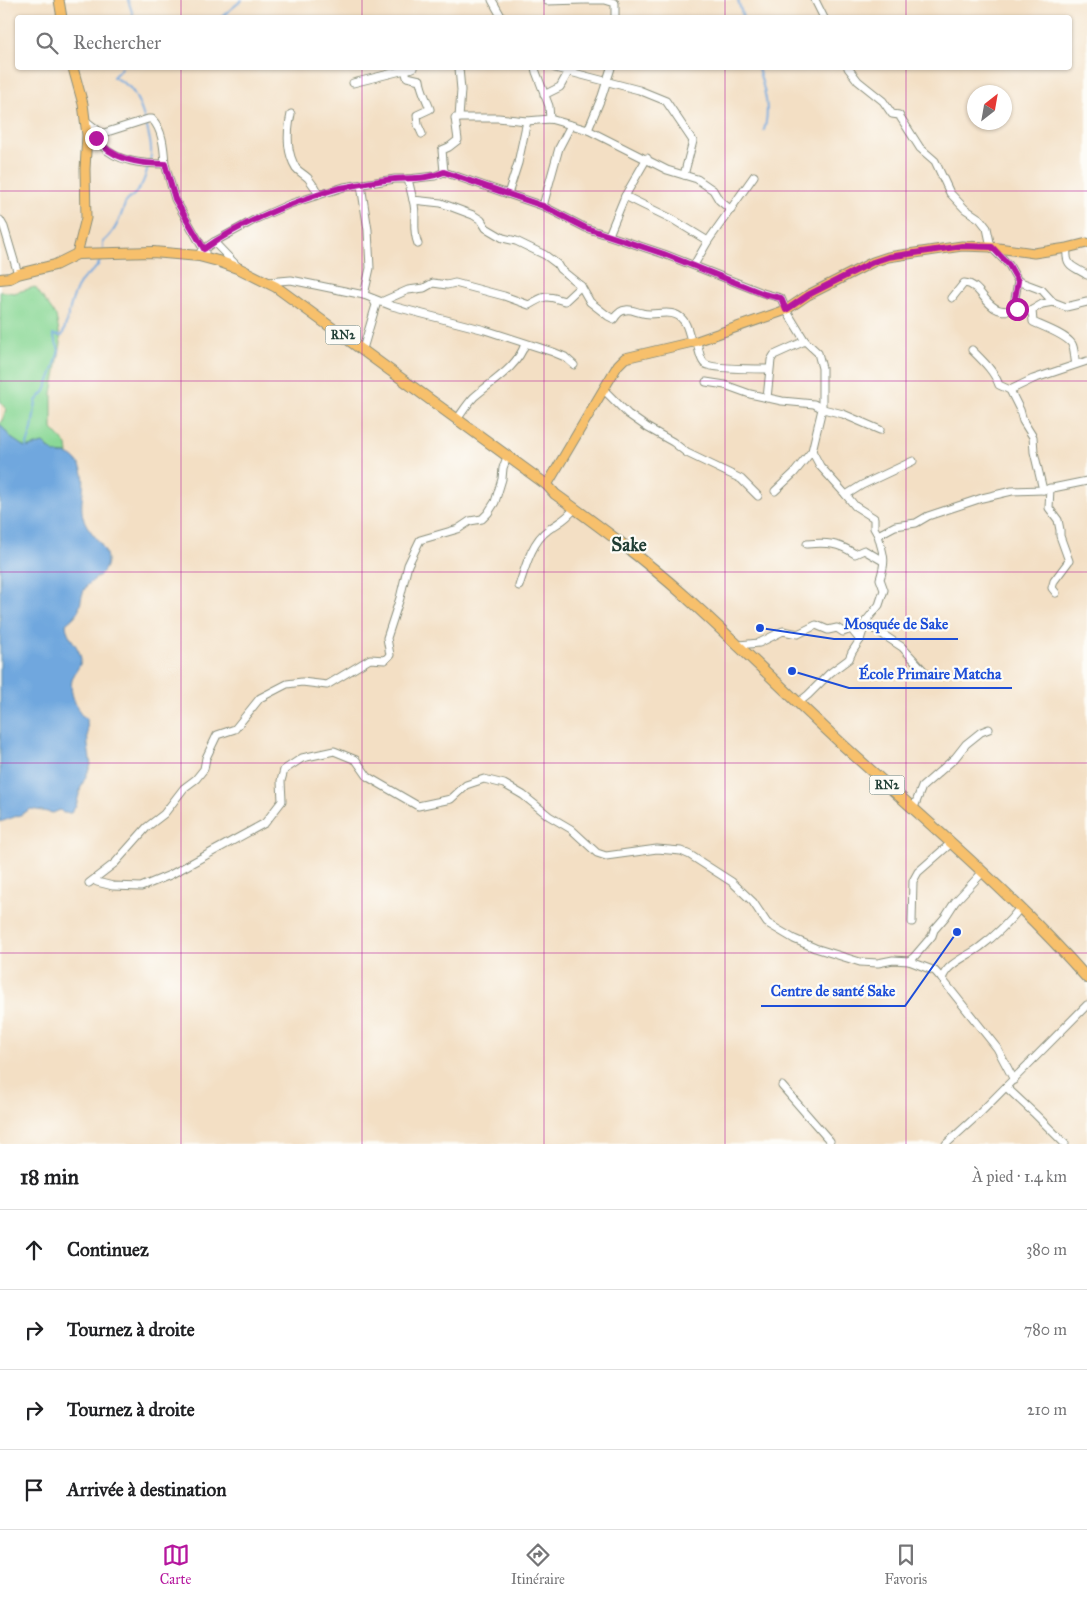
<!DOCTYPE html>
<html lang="fr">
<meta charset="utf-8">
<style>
:root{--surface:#fff;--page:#f6f6f6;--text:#202124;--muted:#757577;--line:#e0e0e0;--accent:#b5179e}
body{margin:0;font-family:"IM FELL Great Primer",serif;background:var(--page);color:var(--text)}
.compass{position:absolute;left:967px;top:85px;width:45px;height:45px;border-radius:50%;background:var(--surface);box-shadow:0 1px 4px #0004;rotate:31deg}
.stop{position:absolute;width:15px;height:15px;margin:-11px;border:4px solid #b5179e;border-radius:50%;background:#fff}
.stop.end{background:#b5179e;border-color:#fff;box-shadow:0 1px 5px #0008}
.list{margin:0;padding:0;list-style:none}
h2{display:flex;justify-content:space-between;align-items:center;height:65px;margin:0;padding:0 20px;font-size:21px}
h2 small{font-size:16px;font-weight:400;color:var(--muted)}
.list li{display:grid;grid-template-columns:32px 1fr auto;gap:15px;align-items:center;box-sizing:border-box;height:80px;padding:0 20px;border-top:1px solid var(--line)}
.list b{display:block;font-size:19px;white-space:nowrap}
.list em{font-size:16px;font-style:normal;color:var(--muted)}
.icon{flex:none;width:28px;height:28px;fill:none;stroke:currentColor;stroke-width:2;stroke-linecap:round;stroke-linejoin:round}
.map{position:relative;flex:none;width:1087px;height:1144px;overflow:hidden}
.search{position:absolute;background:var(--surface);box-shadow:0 1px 4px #0004;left:15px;right:15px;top:15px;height:55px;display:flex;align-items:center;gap:12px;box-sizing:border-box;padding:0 18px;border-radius:5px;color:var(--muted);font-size:19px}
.sheet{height:385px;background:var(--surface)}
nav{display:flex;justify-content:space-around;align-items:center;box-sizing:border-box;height:70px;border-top:1px solid var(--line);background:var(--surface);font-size:14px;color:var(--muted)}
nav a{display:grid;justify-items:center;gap:2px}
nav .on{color:var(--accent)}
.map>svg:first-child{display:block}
.green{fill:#8ad896;stroke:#548a65}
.water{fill:#70a7de;stroke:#487289}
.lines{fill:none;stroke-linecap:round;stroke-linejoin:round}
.stream{stroke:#70a7de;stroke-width:2}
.minor-casing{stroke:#898e7c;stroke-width:9}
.major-casing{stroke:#898e7c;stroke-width:11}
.highway-casing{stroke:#898e7c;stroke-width:12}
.minor{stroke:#fff;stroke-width:7}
.major{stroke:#f7c06c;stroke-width:9}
.highway{stroke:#f7c06c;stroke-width:10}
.route{stroke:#b5179e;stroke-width:6}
.grid{fill:none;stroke:#b5179e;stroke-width:1;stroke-opacity:0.55}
.labels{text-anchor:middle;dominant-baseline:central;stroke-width:4.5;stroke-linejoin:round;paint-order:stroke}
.shield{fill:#fdfcf7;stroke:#62766e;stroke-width:1}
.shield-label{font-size:12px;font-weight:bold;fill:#1f3d34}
.district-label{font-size:19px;font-weight:bold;fill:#1f3d34;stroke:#fdfcf7}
.leader{fill:none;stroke:#1d4ed8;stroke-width:2}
.callout-dot{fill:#1d4ed8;stroke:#fdfcf7;stroke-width:2}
.callout-label{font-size:15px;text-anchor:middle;font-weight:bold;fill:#1d4ed8;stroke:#fdfcf7;stroke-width:4.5;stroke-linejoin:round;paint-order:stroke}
</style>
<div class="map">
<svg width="1087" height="1144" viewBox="0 0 1087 1144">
<rect width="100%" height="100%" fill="#fdfcf7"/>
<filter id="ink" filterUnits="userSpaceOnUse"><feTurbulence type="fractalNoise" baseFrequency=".02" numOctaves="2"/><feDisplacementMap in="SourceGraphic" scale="10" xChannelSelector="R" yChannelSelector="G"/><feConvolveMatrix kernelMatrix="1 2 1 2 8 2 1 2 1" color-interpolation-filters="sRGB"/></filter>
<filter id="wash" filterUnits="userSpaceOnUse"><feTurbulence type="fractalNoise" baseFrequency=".0096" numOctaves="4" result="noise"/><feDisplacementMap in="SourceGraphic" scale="20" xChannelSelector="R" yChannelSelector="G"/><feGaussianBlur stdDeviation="1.12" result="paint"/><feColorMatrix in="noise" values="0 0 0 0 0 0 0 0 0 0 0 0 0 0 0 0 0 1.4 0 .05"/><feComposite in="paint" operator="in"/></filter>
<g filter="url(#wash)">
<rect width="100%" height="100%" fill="#f3dfc4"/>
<!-- green -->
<path class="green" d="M35,287L56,316L61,343L52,393V429L67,445L68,454L55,453L43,443L26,448L11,438L0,424L7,410L0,402V291L14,293Z"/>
<!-- water -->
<path class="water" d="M0,424L11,438L26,448L43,443C46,446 51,451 55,453C64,456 67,451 76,460C93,478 75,502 85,522C91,535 108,547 107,562C105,576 93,578 86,587C80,595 82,605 77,613C75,617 70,620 66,624C66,637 80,646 81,659C81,665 77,669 75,673C68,685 72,696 77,707C79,712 81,716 87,718L88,746L91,765L81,787L76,806L71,813H63L60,810L53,813L31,809L20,815L0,822Z"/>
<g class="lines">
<!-- stream -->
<g class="stream">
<path d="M128,0L134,18"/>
<path d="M738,0L743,18"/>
<path d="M220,18L242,0"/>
<path d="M122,68L113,77C118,80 126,83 130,88C140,99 155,146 150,160"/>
<path d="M758,68C764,89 771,108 764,130"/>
<path d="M103,249V242C116,232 121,216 126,201C140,192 145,181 148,165"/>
<path d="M26,448L32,429L36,401L45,391L54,368L59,350L53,335L62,336C70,316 69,299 82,280C90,270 98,272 101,256"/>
</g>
</g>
</g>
<g filter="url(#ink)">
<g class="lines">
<!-- minor casing -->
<g class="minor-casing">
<g id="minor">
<path d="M492,0L502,18"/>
<path d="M585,0H605L615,3V18"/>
<path d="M815,0L824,18"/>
<path d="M547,1L583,0"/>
<path d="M459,68L461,90L459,118"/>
<path d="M535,68L536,72L549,106L550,119"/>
<path d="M555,68L639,90L666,101L693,141L684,175"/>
<path d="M848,68L858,81L883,101L892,114L899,115L920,148L935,161L950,193L965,209L980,219L987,228L991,247L1009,265L1018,281L1014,304L1025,312L1032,310L1033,322C1044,327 1066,335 1072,344C1075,349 1074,358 1076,364"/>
<path d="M405,70L407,77L420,80C421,90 426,98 430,109L417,115L418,125L422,134"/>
<path d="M353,83L413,68"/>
<path d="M544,95L560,87L569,71"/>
<path d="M291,114C287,132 286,152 296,168C299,172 304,174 308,178C312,183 316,189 319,195"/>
<path d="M148,119H152C163,130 164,149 165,164C143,164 117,162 101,145C95,138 91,129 86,121L100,132L104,133Z"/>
<path d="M588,130L602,96L611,68"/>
<path d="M165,164L175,199L205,252"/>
<path d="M444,172L442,150L449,147L458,140L455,118H498L527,121L550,119L571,125L588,130L667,170L697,179L713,190L719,200L731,210"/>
<path d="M408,179L413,200L441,203L473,215L481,220L486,228L503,238L516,241L545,255L557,264L560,269L581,286L590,302L608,316L614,319C617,314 621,310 626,310C632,309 636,312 642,313C654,317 673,307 683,320C688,325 689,336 692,343"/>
<path d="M361,185L368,230L370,268L364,295"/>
<path d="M508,194L518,163L527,121"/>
<path d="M625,196L672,219L708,241"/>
<path d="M413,200C418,217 411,227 418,244"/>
<path d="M543,206L559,148L571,125"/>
<path d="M0,220L4,227L18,274"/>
<path d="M609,235L625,196L647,158"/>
<path d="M214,242L238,267"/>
<path d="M1067,248C1065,268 1074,266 1087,275"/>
<path d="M199,256L201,251L214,242L256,219L290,204L344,187L395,179H408L435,176L444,172L543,206L586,228L664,254L763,293L781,298L786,310L805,341L818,353L822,368V409L812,451L794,473L775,491"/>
<path d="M694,265L708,241L754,176"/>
<path d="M1018,281L1042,290L1053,302L1066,307L1087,302"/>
<path d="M268,282L291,280L364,295L392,306L485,330L553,352L565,357L574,365"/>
<path d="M952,298L964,283C979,284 983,301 995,308C1004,314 1013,308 1022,311"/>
<path d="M381,302L408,290L424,288L433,283L447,285L455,283L504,296L529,305C547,294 546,296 565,301L581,286"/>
<path d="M1032,310L1042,304L1053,302"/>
<path d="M697,341C698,347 700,360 705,364C713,369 758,369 769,369"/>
<path d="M363,349L376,305L373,299"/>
<path d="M972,350C983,361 994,371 999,385L1010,390L1033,379L1087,361"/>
<path d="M706,382L725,385L750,394L782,401L814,404L823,409L843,414L880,430"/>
<path d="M604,390L628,414L648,428L673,442L687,453L741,479L758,496"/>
<path d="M1010,390L1020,410L1023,421L1033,437L1034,452L1043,490"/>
<path d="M767,398L771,360L774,355L805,341"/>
<path d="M458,422V418C463,411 468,403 474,397C492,381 517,368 525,344"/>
<path d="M812,451L820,466L846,495L862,485L913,461"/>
<path d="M1050,488L1049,508L1058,520L1060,530V536L1069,561L1054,581L1052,588L1056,593"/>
<path d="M846,495L855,506L874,518V528L878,535"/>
<path d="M807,544C826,542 839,543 855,554L864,550L883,561"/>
<path d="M519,586C525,568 532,541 548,530C560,521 565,521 575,508"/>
<path d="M866,621L873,628L902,647L925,672"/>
<path d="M739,645L759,643L783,631L798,634L816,625L828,630L837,628L843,632L851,629L860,640"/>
<path d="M798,703L808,695L830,673L849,659L852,652L860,640L866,621L879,605L884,590L880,579C887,558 883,555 878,535L895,526L916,523L928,516L982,498L1012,491L1043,490L1087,481"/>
<path d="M913,810L922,787L955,758L966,744L981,732L989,729"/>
<path d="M97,882L113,886L141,887L170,875L265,823L282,801L281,781L284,770L302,758L334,751L356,760L368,777L418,806L451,799L466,785L484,779L504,784L523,795L549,816L571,829L597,853L606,856L657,849L681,851L690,855L732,882L753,902L767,923L794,939L815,948L860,962L878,963L893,960L909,961L914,957L932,936L934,930L946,916L955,902L982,873"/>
<path d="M89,883L115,863L147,827L164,814L184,788L196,779L204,769L206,758L217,735L235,729L260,698L287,684L302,682L327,685L370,659L385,660L390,655L387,638L400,598L408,565L420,540L458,529L470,521L482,519L488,513L495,502L502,479L503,468L507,457"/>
<path d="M912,922L913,881L918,872L950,844"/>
<path d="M909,961L935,971L942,979L997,1048L1014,1080"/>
<path d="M942,979C947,963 967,957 980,947C995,936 1009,922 1020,908"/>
<path d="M782,1086L830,1141"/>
<path d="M1006,1087L1035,1114L1065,1144"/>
<path d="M946,1144L979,1114L1087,1005"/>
</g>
</g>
<!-- major casing -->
<g class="major-casing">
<g id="major">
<path d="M59,0L62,18"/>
<path d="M73,68L83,104L87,135L85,169L86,218L77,254"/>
<path d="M547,485L618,365L625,358L697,341L786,310L808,295L873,262L888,257L962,246L991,247L1034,253L1067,248L1087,243"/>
</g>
</g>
<!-- highway casing -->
<g class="highway-casing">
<path id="highway" d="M0,279L10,278L18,274L55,265L77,254L153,252L199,256L218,261L240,269L276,287L547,485L555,494C599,526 644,559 685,596C739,645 791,697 844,746C926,821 1014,895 1087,978"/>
</g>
<!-- minor -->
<use href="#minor" class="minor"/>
<!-- major -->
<use href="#major" class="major"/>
<!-- highway -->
<use href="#highway" class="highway"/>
</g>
</g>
<g class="lines" filter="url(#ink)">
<!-- route -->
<path class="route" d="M96,138C112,160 139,164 165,164L175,199L204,249C237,226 275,209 314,196C324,193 335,188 346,187C362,184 379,180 395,179C412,178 428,179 444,172L543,206L586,228L664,254L764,294L781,298L786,310L808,295L873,262L888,257L962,246L992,247L1009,265L1018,281L1014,304L1025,312L1017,309"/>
</g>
<!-- grid -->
<path class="grid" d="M181,0V18M362,0V18M544,0V18M725,0V18M906,0V18M181,68V1144M362,68V1144M544,68V1144M725,68V1144M906,68V1144M0,191H1087M0,381H1087M0,572H1087M0,763H1087M0,953H1087"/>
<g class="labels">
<!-- shield labels -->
<g class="shield">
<rect x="325.5" y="325.5" width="35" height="19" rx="4"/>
<rect x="869.5" y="775.5" width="35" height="19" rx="4"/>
</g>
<g class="shield-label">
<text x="343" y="335">RN2</text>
<text x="887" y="785">RN2</text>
</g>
<!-- district labels -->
<g class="district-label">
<text x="629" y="544">Sake</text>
</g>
</g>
<!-- callouts -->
<path class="leader" d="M760 628L834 639H958M792 671L849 688H1012M957 932L905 1006H761"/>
<g class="callout-dot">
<circle cx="760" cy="628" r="5"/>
<circle cx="792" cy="671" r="5"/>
<circle cx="957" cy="932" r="5"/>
</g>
<g class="callout-label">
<text x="896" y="629">Mosquée de Sake</text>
<text x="930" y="679">École Primaire Matcha</text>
<text x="833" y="996">Centre de santé Sake</text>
</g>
</svg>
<svg class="compass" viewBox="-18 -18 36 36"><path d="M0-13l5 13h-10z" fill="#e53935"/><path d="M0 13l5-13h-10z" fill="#757577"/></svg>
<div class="stop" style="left:1017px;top:309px"></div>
<div class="stop end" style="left:96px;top:138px"></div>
<div class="search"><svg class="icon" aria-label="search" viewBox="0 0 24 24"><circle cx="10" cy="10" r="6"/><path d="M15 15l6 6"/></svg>Rechercher</div>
</div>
<section class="sheet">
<h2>18 min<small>À pied · 1.4 km</small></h2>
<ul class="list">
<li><svg class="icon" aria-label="ahead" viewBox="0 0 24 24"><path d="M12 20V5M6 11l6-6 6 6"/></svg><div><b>Continuez</b></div><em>380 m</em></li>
<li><svg class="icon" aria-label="right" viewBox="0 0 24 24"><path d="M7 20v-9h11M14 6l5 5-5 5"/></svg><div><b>Tournez à droite</b></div><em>780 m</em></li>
<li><svg class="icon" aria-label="right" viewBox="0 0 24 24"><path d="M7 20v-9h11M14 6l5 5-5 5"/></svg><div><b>Tournez à droite</b></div><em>210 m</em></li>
<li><svg class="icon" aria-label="arrive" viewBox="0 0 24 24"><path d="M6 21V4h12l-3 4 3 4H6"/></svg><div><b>Arrivée à destination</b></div></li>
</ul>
</section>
<nav>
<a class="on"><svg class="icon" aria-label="map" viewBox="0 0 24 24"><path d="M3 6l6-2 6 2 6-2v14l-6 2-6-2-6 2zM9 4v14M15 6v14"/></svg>Carte</a>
<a><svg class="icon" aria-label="directions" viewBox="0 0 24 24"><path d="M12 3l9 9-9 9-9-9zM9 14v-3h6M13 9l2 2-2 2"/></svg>Itinéraire</a>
<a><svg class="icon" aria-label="saved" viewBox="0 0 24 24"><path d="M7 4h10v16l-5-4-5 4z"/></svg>Favoris</a>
</nav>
